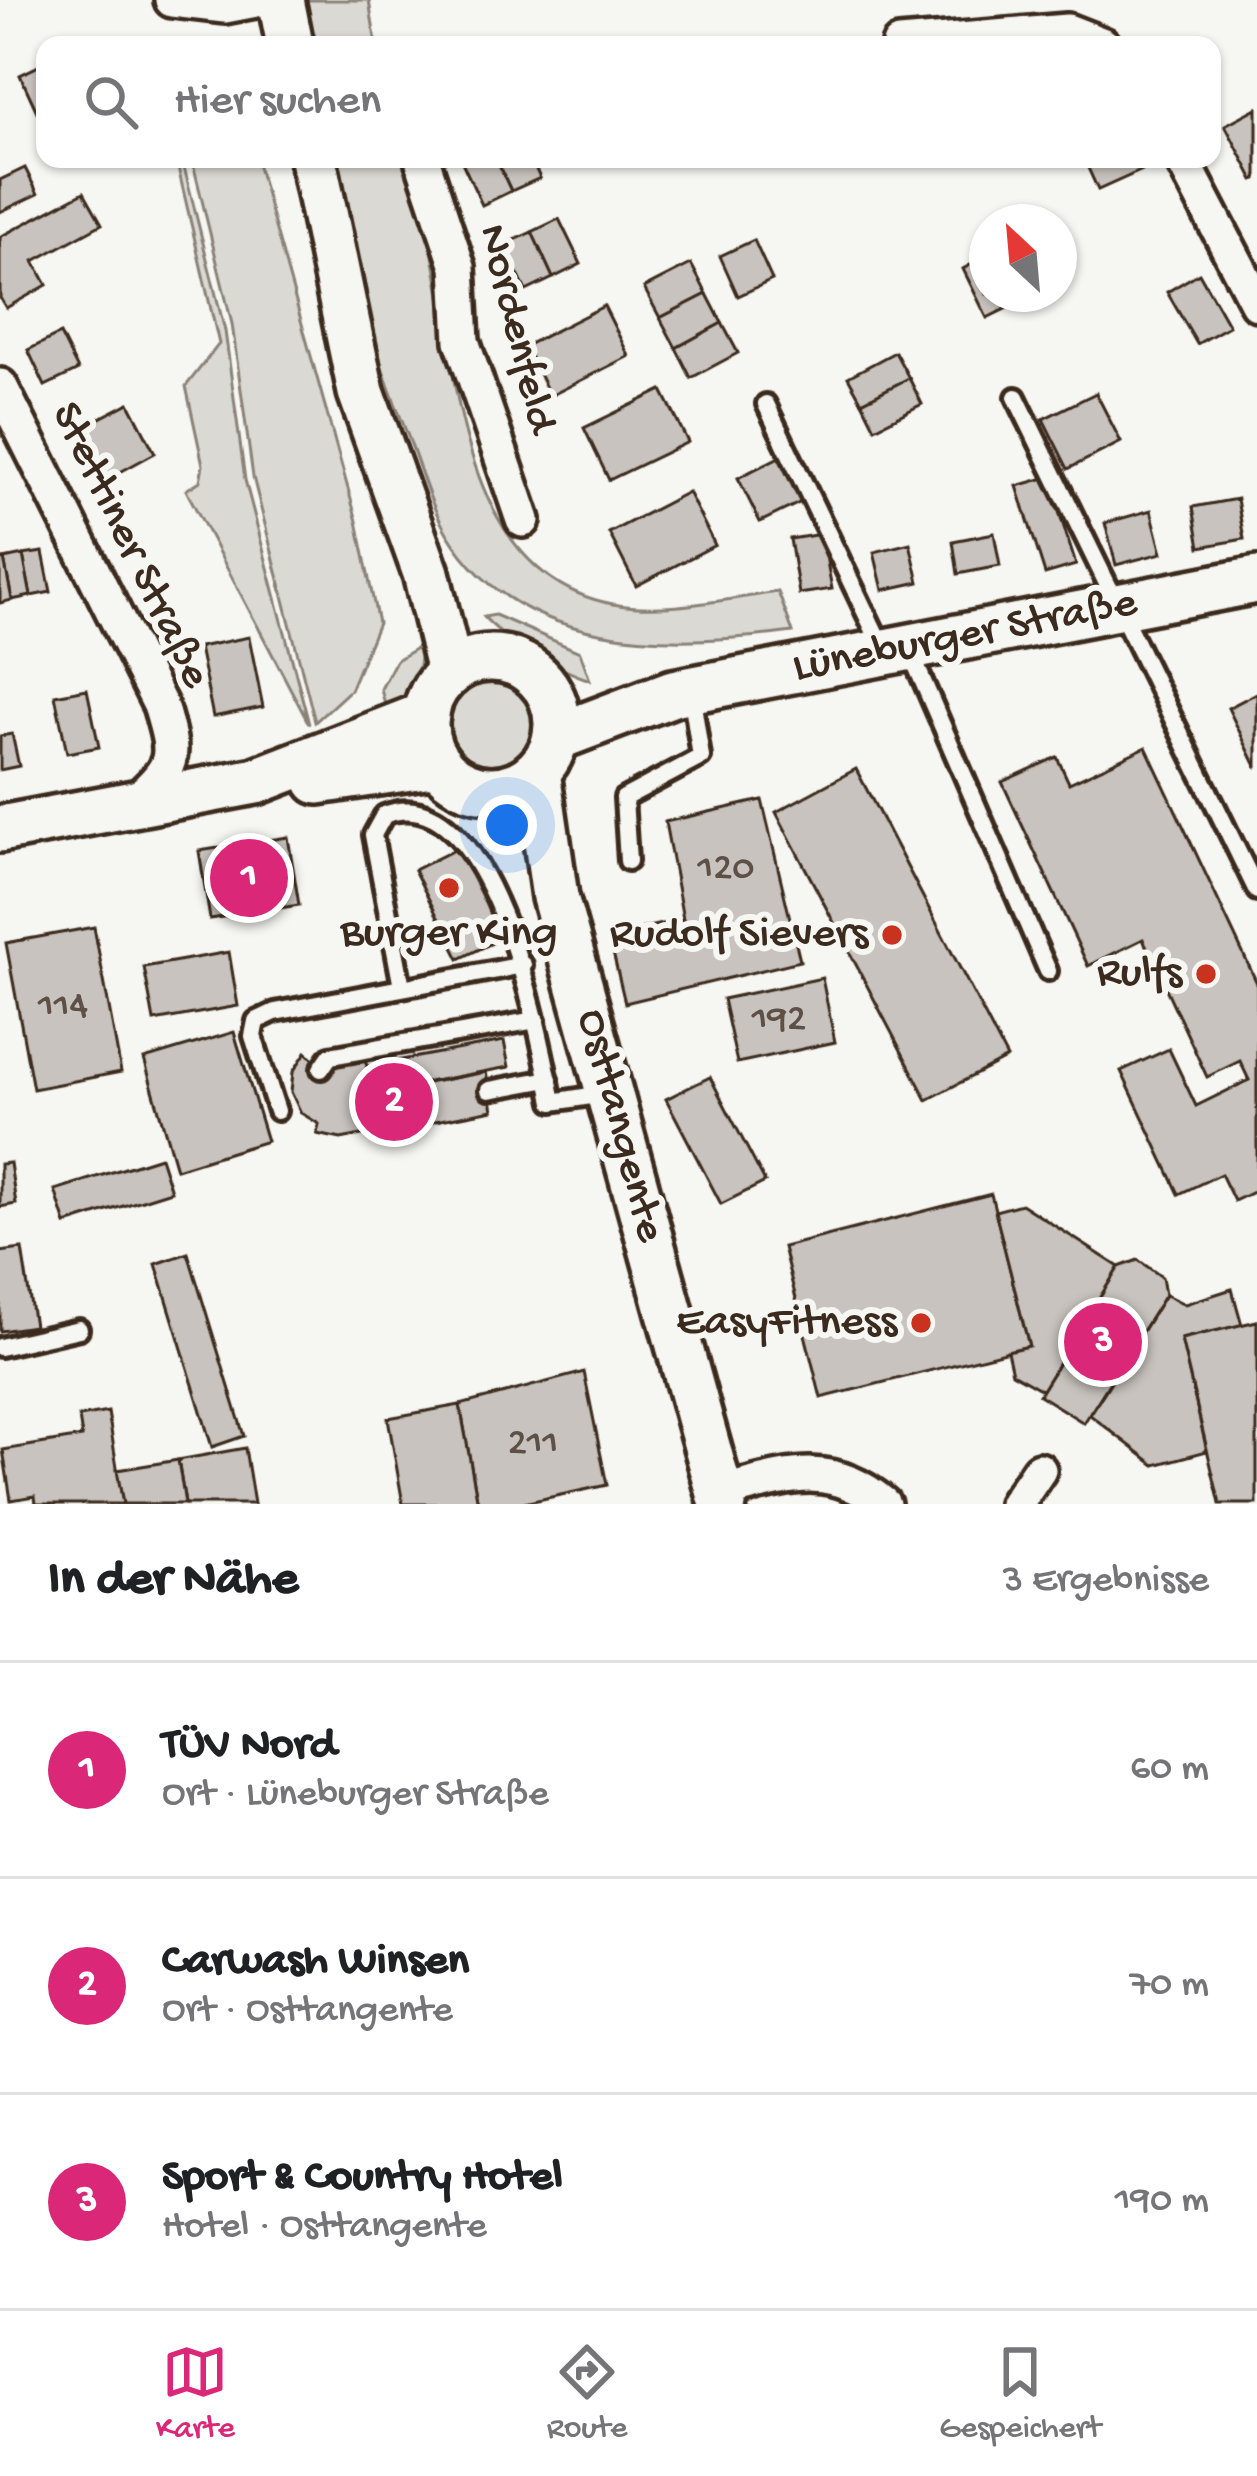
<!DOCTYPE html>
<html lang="de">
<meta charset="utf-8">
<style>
:root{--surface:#fff;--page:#f2f2f2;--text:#202124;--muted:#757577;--line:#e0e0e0;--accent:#db2777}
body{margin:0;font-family:"Gochi Hand",sans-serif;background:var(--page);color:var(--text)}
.compass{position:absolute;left:969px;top:204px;width:108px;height:108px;border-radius:50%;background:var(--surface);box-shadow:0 3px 9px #0004;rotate:334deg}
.you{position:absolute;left:507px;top:825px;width:42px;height:42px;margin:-30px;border:9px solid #fff;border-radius:50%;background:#1a73e8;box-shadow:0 0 0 18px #1a73e833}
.badge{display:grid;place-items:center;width:78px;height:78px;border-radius:50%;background:var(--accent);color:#fff;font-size:39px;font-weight:700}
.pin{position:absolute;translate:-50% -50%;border:6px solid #fff;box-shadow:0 3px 12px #0006}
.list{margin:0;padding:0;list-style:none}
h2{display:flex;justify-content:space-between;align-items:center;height:156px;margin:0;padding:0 48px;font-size:51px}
h2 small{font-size:39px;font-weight:400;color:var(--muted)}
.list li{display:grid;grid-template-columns:78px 1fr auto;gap:36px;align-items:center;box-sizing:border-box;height:216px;padding:0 48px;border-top:3px solid var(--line)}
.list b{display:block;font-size:45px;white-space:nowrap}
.list p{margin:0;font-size:39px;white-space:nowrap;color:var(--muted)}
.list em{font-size:39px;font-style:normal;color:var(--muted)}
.icon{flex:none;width:66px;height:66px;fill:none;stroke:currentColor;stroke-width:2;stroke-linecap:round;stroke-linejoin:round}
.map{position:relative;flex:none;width:1257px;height:1504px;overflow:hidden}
.search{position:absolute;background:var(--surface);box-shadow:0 3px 9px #0004;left:36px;right:36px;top:36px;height:132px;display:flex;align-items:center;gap:30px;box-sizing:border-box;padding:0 42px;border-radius:24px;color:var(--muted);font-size:45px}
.sheet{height:804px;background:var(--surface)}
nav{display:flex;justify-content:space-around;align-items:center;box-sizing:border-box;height:168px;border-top:3px solid var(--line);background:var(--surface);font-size:33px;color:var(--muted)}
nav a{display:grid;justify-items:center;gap:6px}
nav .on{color:var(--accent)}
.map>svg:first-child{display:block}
.green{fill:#dad9d3;stroke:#8a8278;stroke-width:3}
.building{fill:#c8c3be;stroke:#3b2a1e;stroke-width:3}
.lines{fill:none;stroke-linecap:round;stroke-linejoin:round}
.service-casing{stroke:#3b2a1e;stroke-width:26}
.minor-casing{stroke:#3b2a1e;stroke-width:42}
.secondary-casing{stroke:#3b2a1e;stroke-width:54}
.service{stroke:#f6f6f2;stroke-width:16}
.minor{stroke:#f6f6f2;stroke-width:33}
.secondary{stroke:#f6f6f2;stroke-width:45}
.poi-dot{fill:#c8321e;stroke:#f6f6f2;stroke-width:4.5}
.labels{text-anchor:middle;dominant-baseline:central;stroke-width:12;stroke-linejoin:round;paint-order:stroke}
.number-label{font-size:39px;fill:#5e5046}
.street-label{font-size:45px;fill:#3b2a1e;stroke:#f6f6f2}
.poi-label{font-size:45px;fill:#3b2a1e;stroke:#f6f6f2;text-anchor:end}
</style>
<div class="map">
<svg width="1257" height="1504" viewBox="0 0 1257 1504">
<rect width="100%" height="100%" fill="#f6f6f2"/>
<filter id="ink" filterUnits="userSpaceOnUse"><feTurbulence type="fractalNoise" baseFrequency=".00833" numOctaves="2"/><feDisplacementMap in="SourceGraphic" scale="24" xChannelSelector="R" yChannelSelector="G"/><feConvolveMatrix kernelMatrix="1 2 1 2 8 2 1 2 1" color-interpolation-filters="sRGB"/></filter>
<g filter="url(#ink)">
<!-- green -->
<g class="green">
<path d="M302,0H369L376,45H310Z"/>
<path d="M176,159H182L225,331L245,480L309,724L186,490L200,481L203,465L186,386L219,344Z"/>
<path d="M192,159H256L357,521L378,623L350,690L315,722L253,477L232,324Z"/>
<path d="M329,159L412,162C419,195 428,228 434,261C457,380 462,576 613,604C664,614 726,599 778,592L793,632C673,648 518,653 447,533C429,503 419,464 406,431C371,345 345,251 329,159Z"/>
<path d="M495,615L580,652L590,680C560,670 505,641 484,617Z"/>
<path d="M422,645L415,690L388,717L381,689L396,660Z"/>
<circle cx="494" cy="724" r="50"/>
</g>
<!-- building -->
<g class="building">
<path d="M45,63V129L20,75Z"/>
<path d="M1257,108V179L1254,180L1225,125Z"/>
<path d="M496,159H531L540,178L511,191Z"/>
<path d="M496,159L511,191L482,205L461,160Z"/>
<path d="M1084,159H1146L1149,167L1098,190Z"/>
<path d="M25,168L38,194L0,212V180Z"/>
<path d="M84,192L102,224L34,261L47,285L6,308L0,298V237Z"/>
<path d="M559,219L581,264L553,278L532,232Z"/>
<path d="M532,232L553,278L526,291L504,245Z"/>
<path d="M754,240L772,280L738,296L720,256Z"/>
<path d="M987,256V294H1036L987,318L963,269Z"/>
<path d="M691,264L707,294L660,318L644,288Z"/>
<path d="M1199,273L1229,326L1197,344L1167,292Z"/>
<path d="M707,294L722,323L676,348L660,318Z"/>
<path d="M604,306L629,356L550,396L525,346Z"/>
<path d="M722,323L738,353L691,378L676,348Z"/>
<path d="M60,334L78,370L45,386L28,350Z"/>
<path d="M895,352L909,378L862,402L848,377Z"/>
<path d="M909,378L922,404L875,428L862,402Z"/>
<path d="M662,390L688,442L609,480L584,428Z"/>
<path d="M1096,393L1121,442L1068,469L1043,419Z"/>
<path d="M129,403L155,453L100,483L73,432Z"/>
<path d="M781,456L803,501L760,522L738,478Z"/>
<path d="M1048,477L1076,565L1045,574L1017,486Z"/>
<path d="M688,492L715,545L636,586L609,533Z"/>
<path d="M1237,499L1244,539L1200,547L1193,507Z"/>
<path d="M1151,510L1162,553L1116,565L1105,523Z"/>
<path d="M994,533L1000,566L958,574L953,541Z"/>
<path d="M822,534L832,589L799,594L790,539Z"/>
<path d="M910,543L919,582L883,590L874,552Z"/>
<path d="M43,552L51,592L31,596L23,555Z"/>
<path d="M23,555L31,596L12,600L4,559Z"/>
<path d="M4,559L12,600L0,603V560Z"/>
<path d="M249,637L263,707L213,717L199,647Z"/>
<path d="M87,689L99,747L67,753L55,695Z"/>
<path d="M1257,693V768L1228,708Z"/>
<path d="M12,734L19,766L0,770V736Z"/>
<path d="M1146,747L1257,983V1190L1234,1201L1221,1174L1179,1194L1121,1071L1169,1049L1196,1106L1249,1080L1240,1061L1207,1077L1143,939L1088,966L1002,782L1057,757L1069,783Z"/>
<path d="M856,769L1007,1058L927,1100L776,812Z"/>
<path d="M762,800L800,961L625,1003L609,936L683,919L665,822Z"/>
<path d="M288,837L299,905L210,919L199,851Z"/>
<path d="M460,847L495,916L486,921L496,941L459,959L414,870Z"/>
<path d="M94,927L121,1072L33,1089L6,943Z"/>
<path d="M229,952L238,1006L154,1021L144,967Z"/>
<path d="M822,978L835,1042L737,1063L723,999Z"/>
<path d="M234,1032L267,1141L176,1169L144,1059Z"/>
<path d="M504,1041L509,1067L374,1092L369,1066Z"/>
<path d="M306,1052L326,1071L356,1057L366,1063L371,1083L364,1095L486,1072L493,1110L341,1139L317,1134L319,1124L301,1113L291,1092L293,1072Z"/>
<path d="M710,1077L765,1182L721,1204L666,1099Z"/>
<path d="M160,1157L171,1191L66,1224L55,1190Z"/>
<path d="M10,1163L16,1204L0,1207V1164Z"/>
<path d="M991,1194L1029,1346L821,1398L783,1247Z"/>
<path d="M1021,1204L1119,1267L1042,1390L1012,1373L1007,1351L1029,1346L995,1211Z"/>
<path d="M22,1249L34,1326L0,1331V1252Z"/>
<path d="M188,1253L244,1436L212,1447L156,1264Z"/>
<path d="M1138,1260L1162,1277L1165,1295L1084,1423L1039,1395L1119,1267Z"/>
<path d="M1232,1289L1242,1325L1181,1339L1207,1451L1155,1465L1090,1415L1165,1295L1185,1304Z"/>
<path d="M1257,1321V1504H1220L1181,1339Z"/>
<path d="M584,1372L607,1485L519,1504H478L460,1405Z"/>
<path d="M460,1405L478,1504H403L388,1418Z"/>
<path d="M108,1412L123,1504H36L35,1496L11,1500L3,1450L82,1437L79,1417Z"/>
<path d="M245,1448L254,1504H185L178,1460Z"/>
<path d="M178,1460L185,1504H123L117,1470Z"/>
</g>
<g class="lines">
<!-- service casing -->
<g class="service-casing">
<g id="service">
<path d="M1016,397L1257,891"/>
<path d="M766,404L882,647"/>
<path d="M909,649L1048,971"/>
<path d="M628,861L624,798L701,757L691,691"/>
<path d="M402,987L373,835L384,815C491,773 540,1036 553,1102L609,1093"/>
<path d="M321,1069L330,1056L536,1020"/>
<path d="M489,1090L549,1079"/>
<path d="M277,1111L253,1036L256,1021L275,1012L523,965"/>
<path d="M0,1347L79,1329"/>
</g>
</g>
<!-- minor casing -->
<g class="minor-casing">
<g id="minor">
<path d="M172,0L225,6L256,0"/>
<path d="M899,45L1067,31L1103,45"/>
<path d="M422,159L458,267L462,341L523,520"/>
<path d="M1182,159L1257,303"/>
<path d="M0,386L160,705C177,761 175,764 133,804"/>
<path d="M720,1493C781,1478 829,1457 883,1504"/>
<path d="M1016,1504L1039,1470"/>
</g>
</g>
<!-- secondary casing -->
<g class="secondary-casing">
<g id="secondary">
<path d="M281,0L290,45"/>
<path d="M313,159L361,392L426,573L450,672"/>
<circle cx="491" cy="724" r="66"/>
<path d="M557,737L673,693L1257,580"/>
<path d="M537,772L555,897L723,1504"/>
<path d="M318,781L438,763"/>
<path d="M0,829L256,781L426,715"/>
</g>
</g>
<!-- service -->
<use href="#service" class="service"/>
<!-- minor -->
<use href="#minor" class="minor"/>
<!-- secondary -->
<use href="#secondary" class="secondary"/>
</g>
</g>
<!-- markers -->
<g class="poi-dot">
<circle cx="449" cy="888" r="12"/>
<circle cx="892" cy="935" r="12"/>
<circle cx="1206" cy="974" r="12"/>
<circle cx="921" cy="1323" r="12"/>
</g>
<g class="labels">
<!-- number labels -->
<g class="number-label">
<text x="726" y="870">120</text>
<text x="63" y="1008">114</text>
<text x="779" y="1021">192</text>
<text x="533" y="1445">211</text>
</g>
<!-- street labels -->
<g class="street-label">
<text transform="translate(515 329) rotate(76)">Nordenfeld</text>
<text transform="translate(129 546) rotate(64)">Stettiner Straße</text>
<text transform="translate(965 637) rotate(-11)">Lüneburger Straße</text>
<text transform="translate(619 1126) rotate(75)">Osttangente</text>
</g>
<!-- poi labels -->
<g class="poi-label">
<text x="449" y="934" text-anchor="middle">Burger King</text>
<text x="868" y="935">Rudolf Sievers</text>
<text x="1182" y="974">Rulfs</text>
<text x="897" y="1323">EasyFitness</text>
</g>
</g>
</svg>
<svg class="compass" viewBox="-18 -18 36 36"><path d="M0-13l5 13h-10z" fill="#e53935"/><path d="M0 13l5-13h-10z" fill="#757577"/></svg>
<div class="you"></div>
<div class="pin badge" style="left:249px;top:878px">1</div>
<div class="pin badge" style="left:394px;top:1102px">2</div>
<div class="pin badge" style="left:1103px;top:1342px">3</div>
<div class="search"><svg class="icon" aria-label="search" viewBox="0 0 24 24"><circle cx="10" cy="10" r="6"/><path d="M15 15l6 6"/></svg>Hier suchen</div>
</div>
<section class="sheet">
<h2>In der Nähe<small>3 Ergebnisse</small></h2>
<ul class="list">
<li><span class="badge">1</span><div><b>TÜV Nord</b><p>Ort · Lüneburger Straße</p></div><em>60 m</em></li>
<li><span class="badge">2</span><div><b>Carwash Winsen</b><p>Ort · Osttangente</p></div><em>70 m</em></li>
<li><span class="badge">3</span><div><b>Sport &amp; Country Hotel</b><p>Hotel · Osttangente</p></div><em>190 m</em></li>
</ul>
</section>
<nav>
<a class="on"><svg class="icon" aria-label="map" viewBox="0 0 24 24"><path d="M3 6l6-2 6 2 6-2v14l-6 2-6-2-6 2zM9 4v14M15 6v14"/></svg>Karte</a>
<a><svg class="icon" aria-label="directions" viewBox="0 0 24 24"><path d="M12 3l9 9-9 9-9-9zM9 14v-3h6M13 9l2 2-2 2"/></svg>Route</a>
<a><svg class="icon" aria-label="saved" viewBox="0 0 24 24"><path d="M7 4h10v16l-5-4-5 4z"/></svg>Gespeichert</a>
</nav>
